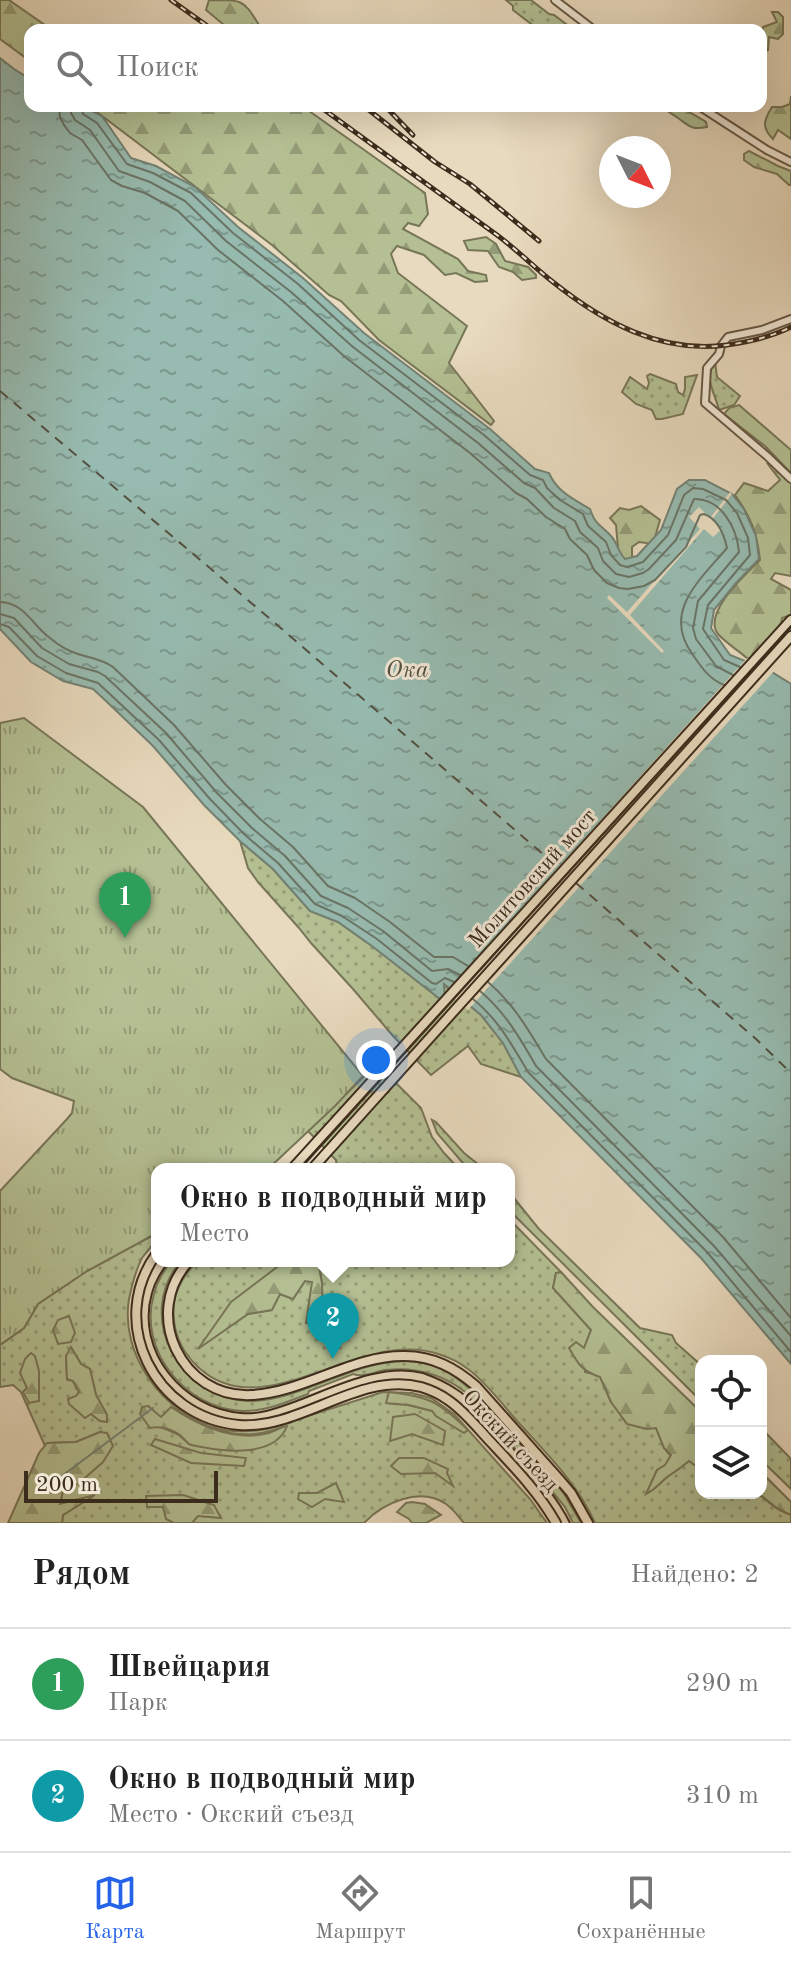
<!DOCTYPE html>
<html lang="ru">
<meta charset="utf-8">
<style>
:root{--surface:#fff;--page:#f2f2f2;--text:#222;--muted:#767676;--line:#e0e0e0;--accent:#2563eb}
body{margin:0;font-family:"Old Standard TT",serif;background:var(--page);color:var(--text)}
.controls{position:absolute;right:24px;bottom:24px;display:grid;overflow:hidden;border-radius:16px;box-shadow:0 8px 32px #0002}
.controls button{width:72px;height:72px;display:grid;place-items:center;padding:0;border:0;border-bottom:2px solid var(--line);background:var(--surface);color:var(--text);font:40px sans-serif}
.compass{position:absolute;left:599px;top:136px;width:72px;height:72px;border-radius:50%;background:var(--surface);box-shadow:0 8px 32px #0002;rotate:132deg}
.scale{position:absolute;left:24px;bottom:20px;width:194px;box-sizing:border-box;padding-left:8px;border:4px solid #3c2c1c;border-top:0;font-size:22px;line-height:28px;white-space:nowrap;color:#3c2c1c;-webkit-text-stroke:6px #f0e7d5;paint-order:stroke}
.you{position:absolute;left:376px;top:1060px;width:28px;height:28px;margin:-20px;border:6px solid #fff;border-radius:50%;background:#1a73e8;box-shadow:0 0 0 12px #1a73e833}
.badge{display:grid;place-items:center;width:52px;height:52px;border-radius:50%;background:var(--accent);color:#fff;font-size:26px;font-weight:700}
.pin{position:absolute;translate:-50% -66px;filter:drop-shadow(0 2px 4px #0008)}
.pin::after{content:'';position:absolute;top:42px;width:28px;height:24px;background:inherit;clip-path:polygon(0 0,100% 0,50% 100%)}
.popup{position:absolute;left:151px;top:1163px;width:364px;height:104px;box-sizing:border-box;display:grid;place-content:center;border-radius:16px;background:var(--surface);filter:drop-shadow(0 2px 6px #0005);font-size:26px;white-space:nowrap;color:var(--muted)}
.popup b{font-size:30px;color:var(--text)}
.popup::after{content:'';position:absolute;left:50%;top:100%;margin-left:-16px;border:16px solid transparent;border-top-color:var(--surface)}
.list{margin:0;padding:0;list-style:none}
h2{display:flex;justify-content:space-between;align-items:center;height:104px;margin:0;padding:0 32px;font-size:34px}
h2 small{font-size:26px;font-weight:400;color:var(--muted)}
.list li{display:grid;grid-template-columns:52px 1fr auto;gap:24px;align-items:center;box-sizing:border-box;height:112px;padding:0 32px;border-top:2px solid var(--line)}
.list b{display:block;font-size:30px;white-space:nowrap}
.list p{margin:0;font-size:26px;white-space:nowrap;color:var(--muted)}
.list em{font-size:26px;font-style:normal;color:var(--muted)}
.icon{flex:none;width:44px;height:44px;fill:none;stroke:currentColor;stroke-width:2;stroke-linecap:round;stroke-linejoin:round}
.map{position:relative;flex:none;width:791px;height:1523px;overflow:hidden}
.search{position:absolute;background:var(--surface);box-shadow:0 8px 32px #0002;left:24px;right:24px;top:24px;height:88px;display:flex;align-items:center;gap:20px;box-sizing:border-box;padding:0 28px;border-radius:16px;color:var(--muted);font-size:30px}
.sheet{height:328px;background:var(--surface)}
nav{display:flex;justify-content:space-around;align-items:center;box-sizing:border-box;height:112px;border-top:2px solid var(--line);background:var(--surface);font-size:22px;color:var(--muted)}
nav a{display:grid;justify-items:center;gap:4px}
nav .on{color:var(--accent)}
.map>svg:first-child{display:block}
.grass{fill:url(#grass-dots);stroke:#787658;stroke-width:2;fill-rule:evenodd}
.forest{fill:url(#forest-firs);stroke:#787658;stroke-width:2}
.park{fill:url(#park-tufts);stroke:#787658;stroke-width:2}
.water{fill:url(#water-ripples);stroke:#738275;stroke-width:2}
.pier{fill:#e8dabe}
.lines{fill:none;stroke-linecap:round;stroke-linejoin:round}
.shore{stroke:#6a7466;stroke-width:2}
.stream{stroke:#738275;stroke-width:2}
.ferry{stroke:#535041;stroke-width:2;stroke-dasharray:10 8;stroke-linecap:butt}
.minor-casing{stroke:#675844;stroke-width:10}
.major-casing{stroke:#3c2c1c;stroke-width:12}
.minor{stroke:#f0e7d5;stroke-width:6}
.major{stroke:#e8dabe;stroke-width:8}
.tram{stroke:#3c2c1c;stroke-width:2}
.rail-casing{stroke:#3c2c1c;stroke-width:5}
.rail{stroke:#f0e7d5;stroke-width:2;stroke-dasharray:6;stroke-linecap:butt}
.labels{text-anchor:middle;dominant-baseline:central;stroke-width:6;stroke-linejoin:round;paint-order:stroke}
.street-label{font-size:22px;fill:#3c2c1c;stroke:#f0e7d5}
.water-label{font-size:24px;font-style:italic;fill:#535041;stroke:#f0e7d5}
</style>
<div class="map">
<svg width="791" height="1523" viewBox="0 0 791 1523">
<defs>
<pattern id="grass-dots" width="8" height="8" patternUnits="userSpaceOnUse" patternTransform="scale(2)"><rect width="8" height="8" fill="#b4c093"/><path d="M2 2h.1M6 6h.1" fill="none" stroke="#949c77" stroke-width="1.8" stroke-linecap="round"/></pattern>
<pattern id="forest-firs" width="22" height="20" patternUnits="userSpaceOnUse" patternTransform="scale(2)"><rect width="22" height="20" fill="#b4c093"/><path d="M5 1l3.5 6h-7zM16 11l3.5 6h-7z" fill="#949c77"/></pattern>
<pattern id="park-tufts" width="24" height="20" patternUnits="userSpaceOnUse" patternTransform="scale(2)"><rect width="24" height="20" fill="#b4c093"/><path d="M3 7l-1-3M5 7V3M7 7l1-3M15 17l-1-3M17 17v-4M19 17l1-3" fill="none" stroke="#949c77"/></pattern>
<pattern id="water-ripples" width="26" height="14" patternUnits="userSpaceOnUse" patternTransform="scale(2)"><rect width="26" height="14" fill="#97bbb0"/><path d="M2 4q2-2 4 0t4 0M15 11q2-2 4 0t4 0" fill="none" stroke="#7c988e"/></pattern>
</defs>
<rect width="100%" height="100%" fill="#e8dabe"/>
<filter id="stains"><feTurbulence type="fractalNoise" baseFrequency=".0025" numOctaves="4"/><feColorMatrix values="0 0 0 0 .2 0 0 0 0 .09 0 0 0 0 .02 0 0 0 .5 -.17"/></filter>
<radialGradient id="worn" r=".72"><stop offset=".6" stop-color="#630" stop-opacity="0"/><stop offset="1" stop-color="#630" stop-opacity=".3"/></radialGradient>
<!-- grass -->
<g class="grass">
<path d="M506,0H531L549,14L554,15L574,30H539L513,10V6Z"/>
<path d="M715,362L717,377L740,396L734,405L719,410C715,393 703,378 715,362Z"/>
<path d="M650,374L676,384L678,392L683,395L685,389V377L697,375L683,414L662,419H656L652,410L636,404L622,392L630,377L647,389L649,383L647,376Z"/>
<path d="M240,841L273,869L310,911L338,922L372,946L445,1002L443,984L481,1015L503,1043L521,1077L481,1064L468,1046L431,1075L393,1036L353,989L311,943L299,928L258,882L248,868Z"/>
<path d="M377,1064L421,1108L432,1137L444,1153L459,1169H337L336,1160L308,1131Z"/>
<path d="M432,1120L436,1122L464,1153L484,1169H468L437,1133Z"/>
<path d="M509,1192L539,1229L640,1328L672,1335L676,1343L701,1365V1401L509,1210Z"/>
<path d="M509,1219L561,1272L556,1273L553,1288L591,1330L584,1349L585,1372L600,1376L611,1402L656,1428L664,1448L671,1456L665,1466L657,1470L647,1493C656,1489 658,1485 665,1479C672,1472 681,1467 689,1460L701,1470V1493H737L741,1497C761,1488 762,1499 778,1509C778,1510 790,1514 791,1515V1523H595C578,1484 546,1453 518,1422C502,1404 487,1383 468,1369C460,1363 451,1358 441,1355C361,1325 265,1430 198,1367C184,1354 176,1340 174,1320C171,1297 181,1277 198,1261H285L200,1347L248,1314L271,1310L280,1294L293,1299L305,1281L322,1283L318,1261H509Z"/>
<path d="M157,1233C157,1243 148,1249 142,1258C135,1271 132,1285 129,1299C120,1354 161,1410 212,1427C230,1433 249,1432 267,1429L383,1392L412,1393L431,1398L454,1414L530,1499L547,1523H464C459,1517 453,1509 446,1504C420,1486 383,1503 364,1523H62L63,1515L92,1497L60,1504L64,1486L100,1432L76,1442L48,1443L45,1446L21,1392L13,1385L0,1387V1345L24,1328L38,1304L87,1271ZM71,1348L81,1364L90,1369L96,1395L107,1415L100,1421L91,1414L77,1396L79,1392L73,1381L67,1379L66,1357ZM389,1393L446,1410L468,1430L436,1416L433,1411L408,1405L387,1403ZM148,1406L161,1418L172,1407C205,1430 245,1444 284,1426L252,1450L189,1444L179,1435L159,1426Z"/>
<path d="M171,1261H181C133,1316 181,1402 251,1401C302,1400 353,1361 405,1361C435,1360 458,1377 479,1397L563,1492L581,1523H573L565,1507L547,1485L465,1392C441,1373 414,1367 385,1370C374,1372 363,1378 353,1374L309,1391L308,1394C287,1402 265,1412 242,1411C186,1409 137,1350 154,1294C157,1281 164,1271 171,1261Z"/>
<path d="M761,1428L791,1459V1489L761,1460Z"/>
</g>
<!-- forest -->
<g class="forest">
<path d="M0,0H9L52,30H30V61L0,39Z"/>
<path d="M209,0C246,0 243,0 261,28L260,30H230L206,10Z"/>
<path d="M772,12H778L783,17V34L778,39L769,37L768,50L761,53L763,27L777,22Z"/>
<path d="M791,96V139L778,130L773,139C761,127 764,120 772,107H782L790,104Z"/>
<path d="M89,106H302L425,193L428,214L419,226L408,223L403,229L458,259L468,271L486,275L487,281L475,282L456,273L445,275L424,255L397,246L391,254L398,273L467,326L449,363L494,421L491,425L379,340L341,301L329,295L272,245Z"/>
<path d="M661,106H679L706,122L707,127C690,130 690,126 678,118C672,114 667,111 661,106Z"/>
<path d="M749,151L778,166L791,171V185H789L777,174L754,167L744,160V154Z"/>
<path d="M486,237L496,244L505,261L528,267L536,275V278L522,280L513,272L499,267L488,251L468,250L464,241Z"/>
<path d="M739,405L791,450V473L765,446L724,414L729,408Z"/>
<path d="M767,463L779,469L791,482V576L775,573L771,579L791,590V615L782,618L781,624L756,655L748,659C739,651 726,643 718,634C702,613 746,574 760,560C757,533 751,517 735,495L744,483L768,491L780,480Z"/>
<path d="M641,506L660,520L653,544L639,542L632,547V562L619,560L616,525L610,518L620,508L629,510Z"/>
<path d="M285,1261H318L322,1283L323,1315L315,1324L306,1323L312,1282L305,1281L293,1299L280,1294L272,1310L248,1314L198,1349L231,1302Z"/>
<path d="M561,1272L592,1306L701,1412V1470L689,1461C682,1467 675,1472 667,1477C658,1484 658,1488 646,1494L657,1470L665,1465L671,1455L664,1448L656,1428L647,1429L627,1424L611,1402L600,1377C582,1371 578,1364 569,1348L576,1342L584,1348L591,1330L553,1288L556,1273Z"/>
<path d="M69,1316L75,1333L71,1342L58,1344L53,1330L58,1320Z"/>
<path d="M71,1347L81,1364L90,1369L96,1395L107,1415V1422L100,1421L91,1414L85,1418L69,1404L68,1399L76,1396L79,1392L73,1381L67,1379L66,1356Z"/>
<path d="M31,1353L35,1356L39,1371V1401L29,1403L23,1392L27,1388L20,1373L25,1359Z"/>
<path d="M389,1392C431,1397 437,1401 468,1430L464,1433L436,1416L432,1411L409,1405L386,1403Z"/>
<path d="M148,1406L161,1417L171,1407C199,1426 235,1442 269,1433C276,1431 281,1427 287,1426C275,1457 227,1452 202,1447C198,1446 193,1446 189,1444C188,1443 181,1436 180,1435C171,1429 160,1426 150,1428L140,1414L142,1407Z"/>
<path d="M415,1414L445,1431L443,1445L412,1434L390,1441L393,1417Z"/>
<path d="M100,1432L107,1433L113,1446L103,1462L78,1484L64,1486L60,1504L95,1495L63,1515L62,1523H8L39,1453L47,1443L76,1442Z"/>
<path d="M155,1439L201,1453L246,1458L244,1466L191,1463L151,1445Z"/>
<path d="M399,1458H424L448,1469L447,1473L453,1486L435,1473L401,1474L391,1466Z"/>
<path d="M761,1472L791,1502V1515L778,1509L758,1493H761Z"/>
<path d="M336,1483L344,1502L325,1499L312,1507L298,1499L299,1493H317Z"/>
<path d="M183,1495L214,1505L221,1518L198,1516L192,1523H174L166,1519L163,1507H147L146,1496Z"/>
<path d="M412,1502L425,1504L441,1515L426,1523H412L409,1519L397,1512L406,1503Z"/>
</g>
<!-- park -->
<path class="park" d="M24,718L143,807L363,1076L335,1106L268,1169H157V1233L87,1271L38,1304L24,1328L0,1345V1191L67,1119L72,1113L74,1101L12,1078L0,1069V723Z"/>
<!-- water -->
<path class="water" d="M0,58L14,69L30,79V106H82L102,116L131,158L156,166L195,187L238,227L303,278L364,333L490,429L535,469L549,473C557,492 574,499 590,509C596,526 600,524 611,536C617,542 618,552 625,559L637,556L661,530L677,489L689,480H705L732,494L744,509L756,536L759,559L735,584L714,610L711,628L730,655L770,671L791,684V1364L701,1258L521,1077L503,1043L481,1015L444,984L445,1003L372,946L338,922L310,911L273,869L240,841L204,805L153,746L106,701L93,689L63,681L31,662L0,629Z"/>
<!-- pier -->
<g class="pier">
<path d="M730,492L732,494L712,520L722,529L713,537L704,529L630,615L664,651L662,653L607,598L609,595L627,612L700,529L689,517L699,507L710,518Z"/>
<path d="M747,658L775,670L468,1010L448,993L447,1006L443,1007L437,1002Z"/>
</g>
<g class="lines">
<!-- shore -->
<g class="shore">
<path d="M59,106L60,117L64,125L70,133L82,140L111,180L122,186L145,193L178,211L218,250L283,301L345,357L470,453L516,493L527,499L546,517L565,529L570,539L587,555L594,570L607,583L619,588L628,589L644,586L655,580L686,547L700,515L704,514C718,519 724,534 727,548C700,580 661,612 693,655C702,668 709,679 724,685"/>
<path d="M71,106V113L75,120L90,130L119,171L150,182L185,201L226,241L291,292L353,347L478,443L524,483L535,488L554,508L575,521L580,532L598,548L603,561L616,574L629,577L643,573L649,569L676,540L694,499C721,498 737,528 739,552L698,601L693,628L696,639L716,666L733,675"/>
<path d="M81,106L83,114L97,123L127,164L153,173L191,193L233,233L298,284L359,340L484,435L530,475L543,480L547,488L560,500L583,514L588,526L606,542L611,555L620,565L627,567L643,562L668,535L684,495L693,488L703,489L726,500L737,513L748,538L750,555L708,605L703,629L724,660L740,667"/>
<path d="M0,602C25,603 32,625 50,638C57,644 68,651 78,654C90,658 102,659 113,667L174,725L226,785L260,819L293,847L328,886L355,898L390,922L434,957H453L468,966"/>
<path d="M0,614L14,618L42,648L69,664L98,672L105,676L166,733L217,793L252,828L285,856L321,896L348,908L383,931L432,971L448,969L460,975"/>
<path d="M0,624L9,627L37,656L66,673L98,683L159,740L210,799L245,835L278,863L315,904L342,916L377,939L432,983L436,984L445,978L454,982"/>
<path d="M488,982C514,1004 529,1031 546,1059L723,1237L791,1318"/>
<path d="M480,991C505,1012 520,1038 536,1066L714,1246L791,1336"/>
<path d="M473,999C498,1019 512,1045 528,1072L707,1252L791,1352"/>
</g>
<!-- stream -->
<path class="stream" d="M39,1493L153,1408"/>
<!-- ferry -->
<g class="ferry">
<path d="M0,391L275,623L559,868"/>
<path d="M576,883L756,1039L791,1073"/>
</g>
<!-- minor casing -->
<g class="minor-casing">
<g id="minor">
<path d="M555,0L594,30"/>
<path d="M699,106L767,150L791,162"/>
<path d="M791,319L762,330L728,337L721,346L719,354L707,368L705,403L767,456L791,479"/>
</g>
</g>
<!-- major casing -->
<g class="major-casing">
<g id="major">
<path d="M292,1169L791,620"/>
<path d="M312,1169L791,636"/>
<path d="M157,1253C106,1322 155,1418 239,1425C300,1430 359,1371 421,1387C431,1390 440,1394 448,1400C463,1410 475,1425 487,1438C512,1465 538,1491 556,1523"/>
<path d="M189,1261C141,1313 181,1399 252,1395C305,1392 352,1355 405,1356C433,1356 455,1368 476,1386L559,1479L571,1493L588,1523"/>
</g>
</g>
<!-- minor -->
<use href="#minor" class="minor"/>
<!-- major -->
<use href="#major" class="major"/>
<!-- tram -->
<g class="tram">
<path d="M300,1169L791,626"/>
<path d="M169,1261C162,1271 155,1281 152,1293C135,1351 184,1409 241,1413C259,1415 277,1408 294,1402C332,1388 382,1362 423,1373C434,1377 446,1382 456,1389C475,1401 488,1420 503,1437C526,1464 554,1490 570,1523"/>
</g>
<!-- rail casing -->
<g class="rail-casing">
<g id="rail">
<path d="M171,0L213,30"/>
<path d="M319,106C378,149 438,192 497,235C517,250 534,267 553,282C603,322 661,354 727,345C748,342 771,337 791,327"/>
<path d="M385,106L413,135"/>
<path d="M365,107L435,162L470,184L539,241"/>
</g>
</g>
<!-- rail -->
<use href="#rail" class="rail"/>
</g>
<g class="labels">
<!-- street labels -->
<g class="street-label">
<text transform="translate(533 879) rotate(-48)">Молитовский мост</text>
<text transform="translate(510 1441) rotate(47)">Окский съезд</text>
</g>
<!-- water labels -->
<g class="water-label">
<text x="407" y="671">Ока</text>
</g>
</g>
<rect width="100%" height="100%" filter="url(#stains)"/>
<rect width="100%" height="100%" fill="url(#worn)"/>
</svg>
<div class="controls">
<button><svg class="icon" aria-label="locate" viewBox="0 0 24 24"><circle cx="12" cy="12" r="6"/><path d="M12 2v4M12 18v4M2 12h4M18 12h4"/></svg></button>
<button><svg class="icon" aria-label="layers" viewBox="0 0 24 24"><path d="M12 4l9 5-9 5-9-5zM3 14l9 5 9-5"/></svg></button>
</div>
<svg class="compass" viewBox="-18 -18 36 36"><path d="M0-13l5 13h-10z" fill="#e53935"/><path d="M0 13l5-13h-10z" fill="#767676"/></svg>
<div class="scale">200 m</div>
<div class="you"></div>
<div class="pin badge" style="left:125px;top:938px;background:#2e9e5b">1</div>
<div class="pin badge" style="left:333px;top:1359px;background:#0f9aa8">2</div>
<div class="popup"><b>Окно в подводный мир</b>Место</div>
<div class="search"><svg class="icon" aria-label="search" viewBox="0 0 24 24"><circle cx="10" cy="10" r="6"/><path d="M15 15l6 6"/></svg>Поиск</div>
</div>
<section class="sheet">
<h2>Рядом<small>Найдено: 2</small></h2>
<ul class="list">
<li><span class="badge" style="background:#2e9e5b">1</span><div><b>Швейцария</b><p>Парк</p></div><em>290 m</em></li>
<li><span class="badge" style="background:#0f9aa8">2</span><div><b>Окно в подводный мир</b><p>Место · Окский съезд</p></div><em>310 m</em></li>
</ul>
</section>
<nav>
<a class="on"><svg class="icon" aria-label="map" viewBox="0 0 24 24"><path d="M3 6l6-2 6 2 6-2v14l-6 2-6-2-6 2zM9 4v14M15 6v14"/></svg>Карта</a>
<a><svg class="icon" aria-label="directions" viewBox="0 0 24 24"><path d="M12 3l9 9-9 9-9-9zM9 14v-3h6M13 9l2 2-2 2"/></svg>Маршрут</a>
<a><svg class="icon" aria-label="saved" viewBox="0 0 24 24"><path d="M7 4h10v16l-5-4-5 4z"/></svg>Сохранённые</a>
</nav>
